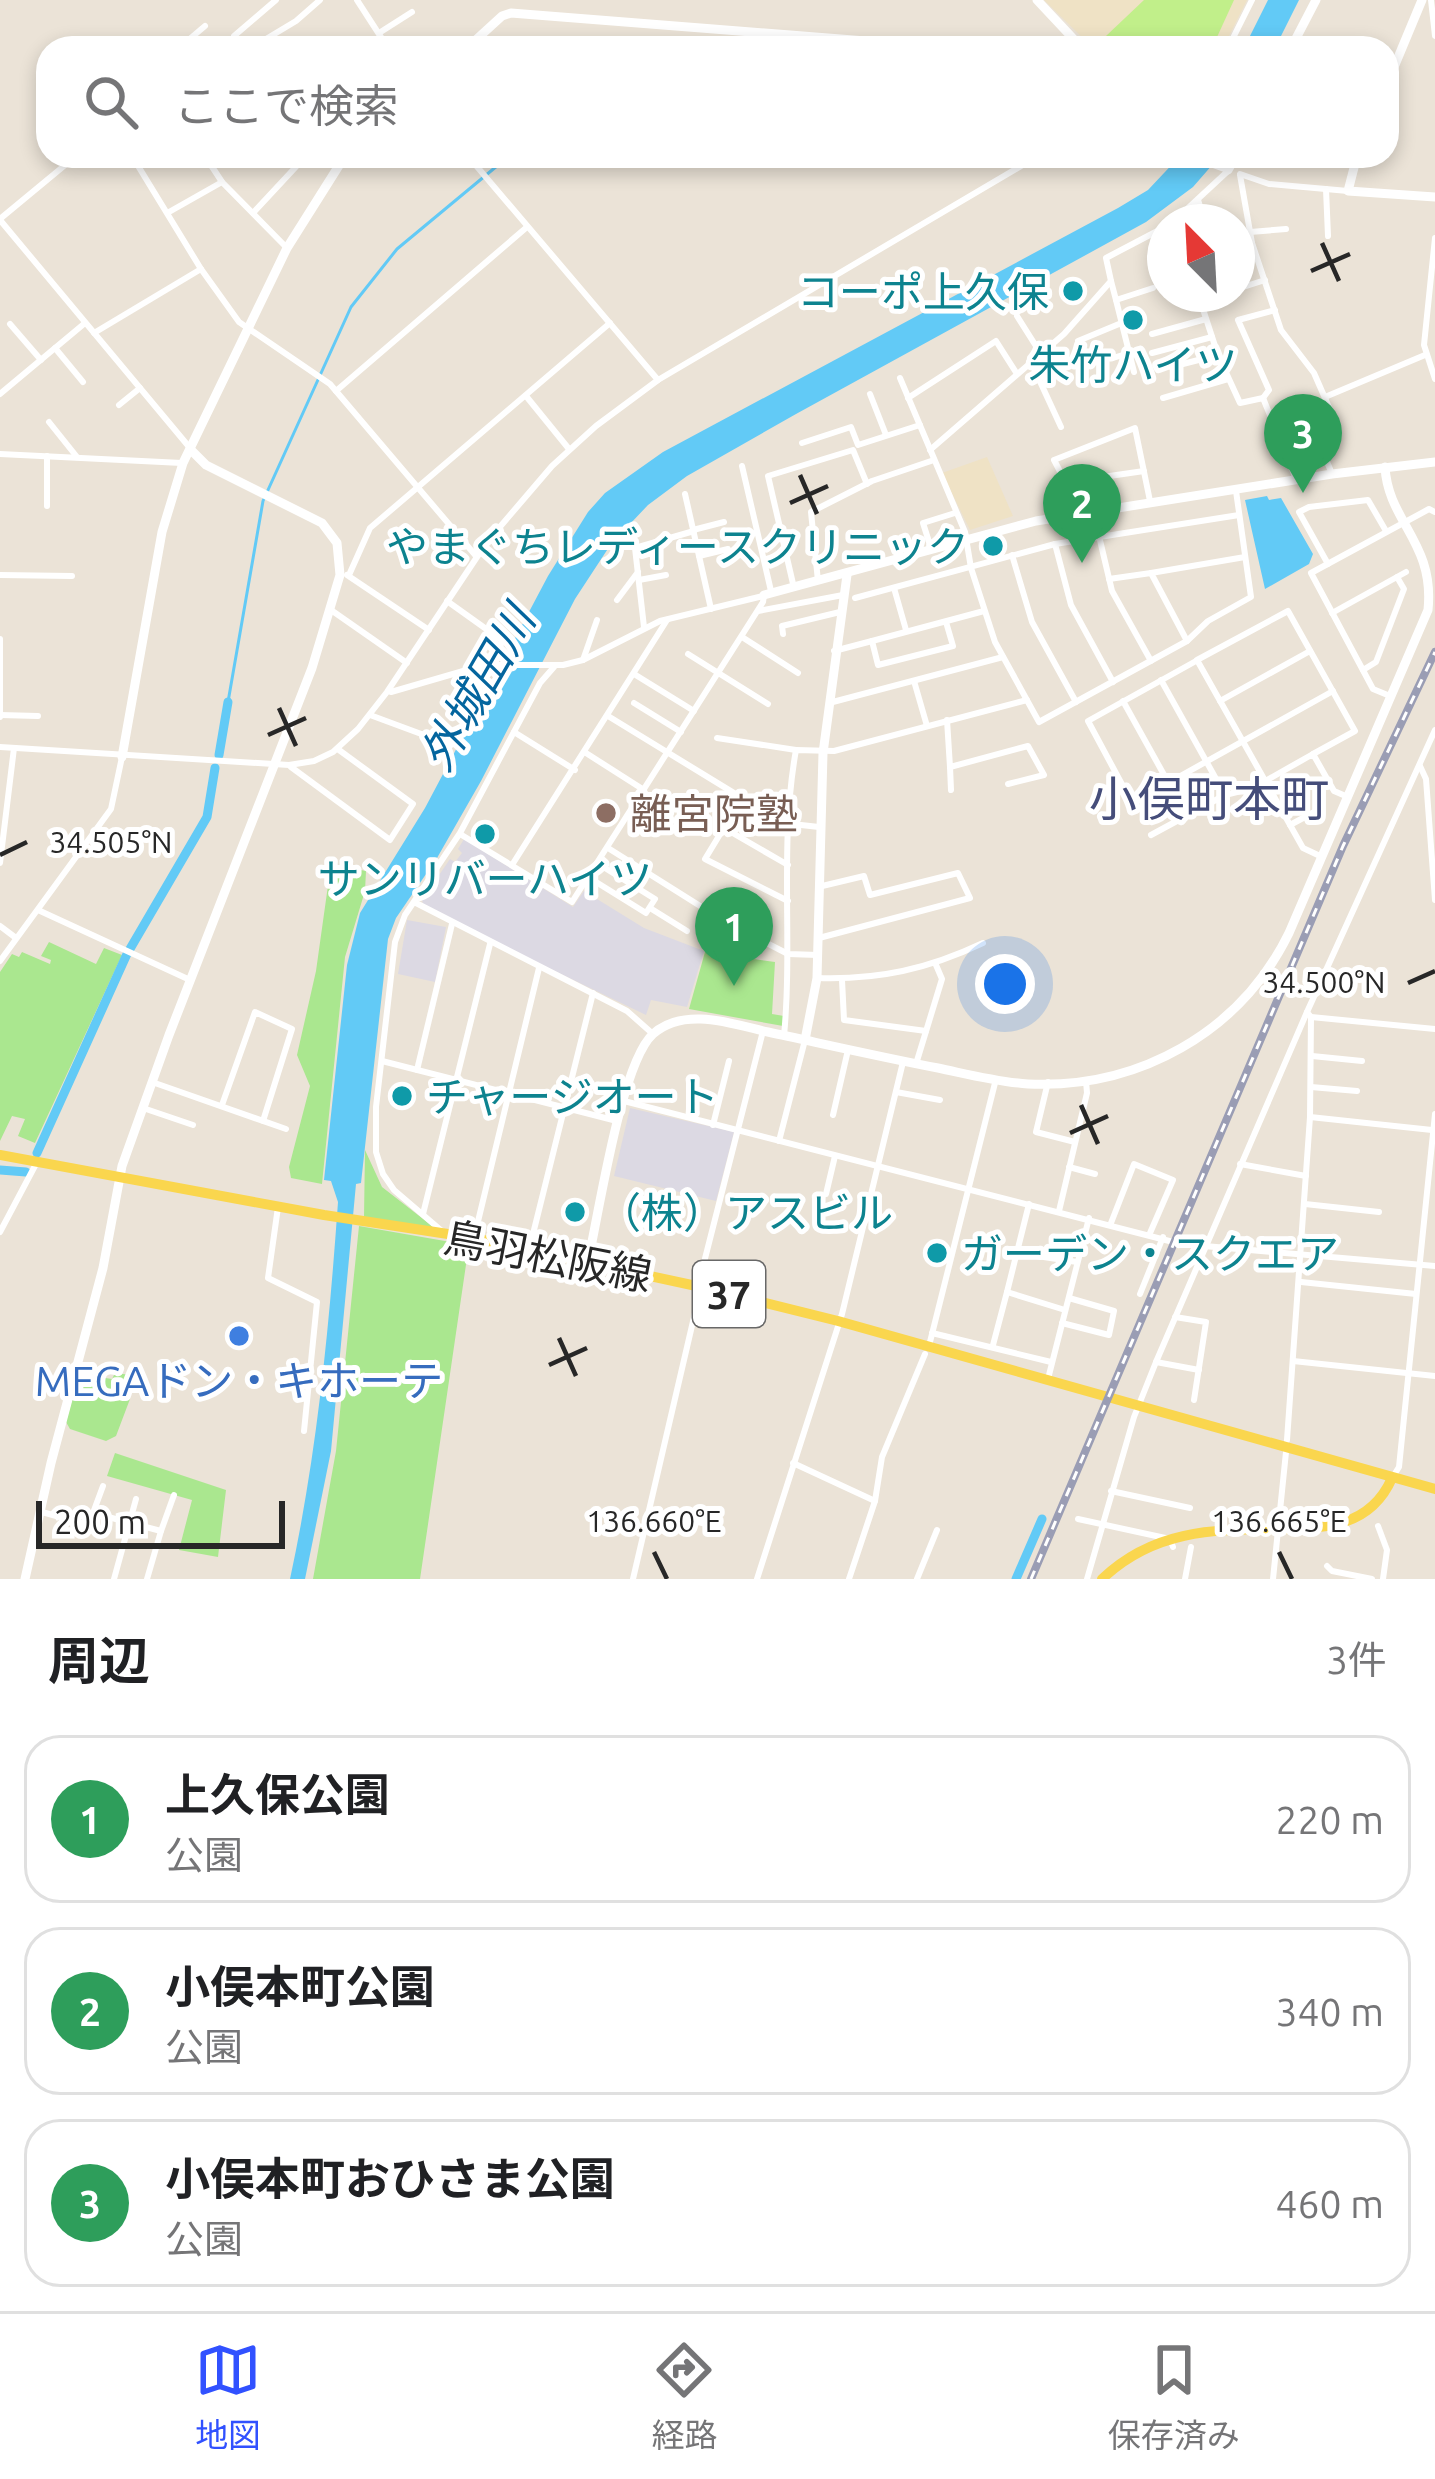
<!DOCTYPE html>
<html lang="ja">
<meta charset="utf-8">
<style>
:root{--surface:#fff;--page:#f2f2f2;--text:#202124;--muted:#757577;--line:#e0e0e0;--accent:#3151ff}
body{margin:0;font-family:Ubuntu,"Noto Sans JP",sans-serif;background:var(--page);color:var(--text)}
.compass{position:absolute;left:1147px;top:204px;width:108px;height:108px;border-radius:50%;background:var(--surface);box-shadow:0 6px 18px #0003;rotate:336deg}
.scale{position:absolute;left:36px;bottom:30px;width:249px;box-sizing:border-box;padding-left:12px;border:6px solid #272727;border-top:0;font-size:33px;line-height:42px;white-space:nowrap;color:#272727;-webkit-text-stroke:9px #fff;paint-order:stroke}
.you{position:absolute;left:1005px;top:984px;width:42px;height:42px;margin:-30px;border:9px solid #fff;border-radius:50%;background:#1a73e8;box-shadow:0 0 0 18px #1a73e833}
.badge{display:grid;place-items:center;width:78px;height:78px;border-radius:50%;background:var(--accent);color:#fff;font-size:39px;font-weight:700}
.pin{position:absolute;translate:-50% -99px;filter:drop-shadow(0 3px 6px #0008)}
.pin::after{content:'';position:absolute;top:63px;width:42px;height:36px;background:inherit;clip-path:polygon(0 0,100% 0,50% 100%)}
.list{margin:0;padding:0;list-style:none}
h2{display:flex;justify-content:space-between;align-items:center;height:156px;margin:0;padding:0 48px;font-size:51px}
h2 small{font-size:39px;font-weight:400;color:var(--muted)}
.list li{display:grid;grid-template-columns:78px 1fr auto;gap:36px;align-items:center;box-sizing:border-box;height:168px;margin:0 24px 24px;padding:0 24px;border:3px solid var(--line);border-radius:36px}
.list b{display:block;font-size:45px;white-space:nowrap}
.list p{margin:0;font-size:39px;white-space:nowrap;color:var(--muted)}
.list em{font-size:39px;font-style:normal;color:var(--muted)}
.icon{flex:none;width:66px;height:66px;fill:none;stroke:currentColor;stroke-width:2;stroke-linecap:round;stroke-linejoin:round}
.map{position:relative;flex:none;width:1435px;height:1579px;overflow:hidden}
.search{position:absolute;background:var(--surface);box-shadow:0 6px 18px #0003;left:36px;right:36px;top:36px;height:132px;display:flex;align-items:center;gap:30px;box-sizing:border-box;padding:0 42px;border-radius:36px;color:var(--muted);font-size:45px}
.sheet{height:732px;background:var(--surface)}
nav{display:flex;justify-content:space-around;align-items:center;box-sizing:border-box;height:168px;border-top:3px solid var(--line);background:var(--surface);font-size:33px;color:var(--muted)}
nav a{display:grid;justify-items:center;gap:6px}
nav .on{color:var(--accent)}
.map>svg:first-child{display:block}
.industrial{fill:#dcd9e3}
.education{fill:#efe2c5}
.green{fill:#aae78f}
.pitch{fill:#c1ef8a}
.water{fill:#62caf6}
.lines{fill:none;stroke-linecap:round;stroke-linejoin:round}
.stream{stroke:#62caf6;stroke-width:3}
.canal{stroke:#62caf6;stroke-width:9}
.street{stroke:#fff;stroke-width:6}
.secondary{stroke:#fff;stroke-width:9}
.primary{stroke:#fad64e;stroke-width:10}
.rail-casing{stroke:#9a9db4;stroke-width:8}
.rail{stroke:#fff;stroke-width:3;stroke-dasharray:9;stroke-linecap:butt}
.ticks{fill:none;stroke:#272727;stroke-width:4.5}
.culture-dot{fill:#0f9aa8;stroke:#fff;stroke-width:4.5}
.education-dot{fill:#8d6e63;stroke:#fff;stroke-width:4.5}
.shop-dot{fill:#3f7fe0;stroke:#fff;stroke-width:4.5}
.labels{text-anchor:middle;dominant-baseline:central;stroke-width:10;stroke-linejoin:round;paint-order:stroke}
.shield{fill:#fff;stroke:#686868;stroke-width:3}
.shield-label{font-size:39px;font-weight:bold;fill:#272727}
.culture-label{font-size:42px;fill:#0d838f;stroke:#fff;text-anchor:start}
.education-label{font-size:42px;fill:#785e54;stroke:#fff;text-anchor:start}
.street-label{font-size:42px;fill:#272727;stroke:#fff}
.shop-label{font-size:42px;fill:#366cbe;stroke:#fff}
.water-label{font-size:45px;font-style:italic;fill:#04659e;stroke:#fff}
.quarter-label{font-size:48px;fill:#454d7a;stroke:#fff}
.ticks-label{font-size:30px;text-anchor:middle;fill:#272727;stroke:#fff;stroke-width:10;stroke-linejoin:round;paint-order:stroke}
</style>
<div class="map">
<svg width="1435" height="1579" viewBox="0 0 1435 1579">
<rect width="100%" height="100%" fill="#ebe3d7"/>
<!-- industrial -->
<g class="industrial">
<path d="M464,839L573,907L584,891L644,928L704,951L687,1007L651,1000L646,1015L447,919L423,904L422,900L450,859L455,862L462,853L458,849Z"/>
<path d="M407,920L446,927L435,982L398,974Z"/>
<path d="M630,1108L734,1132L716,1201L614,1176Z"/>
</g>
<!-- education -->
<g class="education">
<path d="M1044,0H1247L1223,48H1093Z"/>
<path d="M987,457L1013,516L970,530L942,473Z"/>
</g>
<!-- green -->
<g class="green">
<path d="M331,864L366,871L365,891L345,957L322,1184L291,1178L289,1167L310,1086L297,1055L316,971Z"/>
<path d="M49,942L96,964L104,948L122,955L35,1143L18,1136L25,1119L12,1116L0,1141V972L12,954L19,957L22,952L50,964L51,960L41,956Z"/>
<path d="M705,952L775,962L772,1014L784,1016L783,1026L689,1009Z"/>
<path d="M365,1150L382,1187L436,1229L364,1217Z"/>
<path d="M359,1226L462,1244L468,1251L420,1579H313L336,1451Z"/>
<path d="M115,1373L131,1375L130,1399L116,1436L106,1441L70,1429L66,1422L79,1374L112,1379Z"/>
<path d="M115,1453L226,1490L218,1557L179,1550L192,1500L107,1476Z"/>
</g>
<!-- pitch -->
<path class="pitch" d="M1144,0H1234L1212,48H1104L1106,36Z"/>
<!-- water -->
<g class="water">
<path d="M1268,0H1299L1275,48H1244Z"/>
<path d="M1180,156H1220L1193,187L1146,222L796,414L687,476L648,505L611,544L575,599L481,781L437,858L396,918L388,939L361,1183L356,1184L331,1451L305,1579H290C317,1454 329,1329 338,1202L331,1181L324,1180L347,965L360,913L425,808L548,576L588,512L605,493L663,452L1118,208L1148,190Z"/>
<path d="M1267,496L1269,500L1281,498L1313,554L1309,564L1265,589L1245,500Z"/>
</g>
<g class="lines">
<!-- stream -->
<path class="stream" d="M228,702L263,501L351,307L397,249L509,156"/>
<!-- canal -->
<g class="canal">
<path d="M219,755L228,702"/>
<path d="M37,1153L127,954L207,817L215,768"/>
<path d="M0,1170L26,1172"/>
<path d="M1016,1579L1042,1519"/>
</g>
<!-- street -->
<g class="street">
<path d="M357,0L388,48"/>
<path d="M1431,0L1435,36"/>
<path d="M379,33L412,12"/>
<path d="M179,48L205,26"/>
<path d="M242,48L234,36L276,0"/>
<path d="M251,48L296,21L320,0"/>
<path d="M1228,48L1252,0"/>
<path d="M132,156L201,269L239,322L330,384L476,556"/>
<path d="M205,156L222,182L286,247"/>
<path d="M468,156L658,380"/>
<path d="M1188,156L1227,170"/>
<path d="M1240,174L1269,184L1348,191"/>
<path d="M1240,175L1252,243L1281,330L1314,373L1335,421L1314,430L1332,474"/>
<path d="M1326,189L1328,236"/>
<path d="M1198,200L1205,222"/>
<path d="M169,212L222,182"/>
<path d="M253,213L306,156"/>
<path d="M0,219L76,156"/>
<path d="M0,220L190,448"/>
<path d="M1173,222L1228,171"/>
<path d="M1250,232L1286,229"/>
<path d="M1435,238L1424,345L1435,379"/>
<path d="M1237,246L1252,243"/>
<path d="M1111,281L1116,300L1153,288"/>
<path d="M1237,289L1265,280"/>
<path d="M1198,294L1218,355L1240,403L1263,398L1296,479"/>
<path d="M1116,300L1134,372"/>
<path d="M1200,302L1224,294"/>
<path d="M1017,316L1041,354"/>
<path d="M10,324L41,360"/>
<path d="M94,333L201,269"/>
<path d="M1152,334L1206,319"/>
<path d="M1078,341L1119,324"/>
<path d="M55,348L83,382"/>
<path d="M1152,353L1212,337"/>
<path d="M1113,358L1129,353"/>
<path d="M1031,362L1061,427"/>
<path d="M1175,366L1218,355"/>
<path d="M900,378L965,532L971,568L995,642L1039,722L1187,641L1208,621L1251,597L1236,491"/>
<path d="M336,391L527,227"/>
<path d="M0,394L85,323"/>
<path d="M870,394L886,435"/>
<path d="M526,396L569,449"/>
<path d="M1325,397L1425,355"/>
<path d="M908,398L996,341L1017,374"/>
<path d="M1163,398L1228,379"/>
<path d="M1263,398L1269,390L1238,320L1275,310"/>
<path d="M119,405L140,388"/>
<path d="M49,422L77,457"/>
<path d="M802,443L851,427L858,445L920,425"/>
<path d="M930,450L1064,334L1111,281L1106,258L1165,227"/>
<path d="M0,454L182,463"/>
<path d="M742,466L771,591"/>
<path d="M1072,485L1082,480L1144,471"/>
<path d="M685,494L711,609"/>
<path d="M47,506V456"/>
<path d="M1076,514L1072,485L1065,481L1054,460L1135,428L1150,501"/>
<path d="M693,530L724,522"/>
<path d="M1099,536L1112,591L1151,661"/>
<path d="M1055,544L1071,605L1113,682"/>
<path d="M930,545L923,523L955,513"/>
<path d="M1012,555L1032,622L1076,702"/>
<path d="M699,556L728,549"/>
<path d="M1328,564L1299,512L1309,507L1368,500L1386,531"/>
<path d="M0,575L72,576"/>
<path d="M347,575L429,630"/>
<path d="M349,575L370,528L610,323"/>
<path d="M1109,579L1151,573"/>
<path d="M639,580L666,575"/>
<path d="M818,581L811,512L872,481L934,460"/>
<path d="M794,588L768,476L853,450L867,484"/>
<path d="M894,588L906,630"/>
<path d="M855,598L1055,544L1239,515"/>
<path d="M617,600L638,572"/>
<path d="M447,601L503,641L488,665"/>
<path d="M331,610L407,663"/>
<path d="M758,611L843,595"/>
<path d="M1332,613L1406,572"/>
<path d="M946,622L953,646L878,665L872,641L984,611"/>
<path d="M644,627L635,548L694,531"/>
<path d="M783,634L782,626L840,612"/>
<path d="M742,637L798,673"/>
<path d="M0,639V717"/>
<path d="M1187,641L1151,573L1245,557"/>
<path d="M834,651L872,641"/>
<path d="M688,654L768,704"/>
<path d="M583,660L597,620"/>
<path d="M1196,661L1088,721L1132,803L1333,691"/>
<path d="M1363,670L1376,662L1404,589L1397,577"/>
<path d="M634,674L694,711"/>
<path d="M1161,680L1225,795"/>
<path d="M914,681L927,726"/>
<path d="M391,692L484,665H563L583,660L660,621L763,596"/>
<path d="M1390,696L1373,689L1311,573L1429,509L1435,512"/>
<path d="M1123,701L1168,782"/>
<path d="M1220,701L1310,651"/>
<path d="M634,703L681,732"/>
<path d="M829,703L1003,657"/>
<path d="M0,715L38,716"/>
<path d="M370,715L451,745"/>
<path d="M608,716L783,823L819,827"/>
<path d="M947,720L950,767L1028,746L1044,775L1008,784"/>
<path d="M514,732L575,770"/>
<path d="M717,738L796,750"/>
<path d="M0,747L289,765L314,761L333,752L358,729L387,692L487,542L552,466L596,426L658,380L1038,156"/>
<path d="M586,753L644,790"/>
<path d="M1313,754L1355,731L1288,611L1197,660L1303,848L1320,856"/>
<path d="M1420,766L1426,779L1435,900"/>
<path d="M291,767L390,840L413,804L339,750"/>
<path d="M950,767L951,790"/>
<path d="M742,798L705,859L788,901"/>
<path d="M1290,825L1318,810"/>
<path d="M724,828L788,865"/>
<path d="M460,834L572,902L763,602L764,595"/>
<path d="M1151,835L1225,795L1253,788L1313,754L1334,791L1348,797"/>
<path d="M608,848L724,921L788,954L818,955"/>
<path d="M0,863L14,748"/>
<path d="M512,865L667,620"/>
<path d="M588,877L646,913L655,899L597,863"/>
<path d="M818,887L864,876L870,895L958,873L970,898L819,938"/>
<path d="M416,903L627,1011L653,1034"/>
<path d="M650,908L687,931"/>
<path d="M38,910L190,980"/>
<path d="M0,926L16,938"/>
<path d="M0,961L111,809L122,757"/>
<path d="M817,978C879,980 928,969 983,943"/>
<path d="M842,980L844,1020L926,1031"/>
<path d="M1311,1017L1435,1029"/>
<path d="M784,1036C793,941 779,843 796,750L834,751L1027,700"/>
<path d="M1312,1056L1362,1061"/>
<path d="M382,1061L617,1121"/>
<path d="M916,1064L942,979L936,965"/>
<path d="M417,1070L452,924"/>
<path d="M152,1082L286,1129"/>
<path d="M1048,1082L1036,1132L1075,1142"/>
<path d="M1311,1087L1357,1091"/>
<path d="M896,1092L940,1100"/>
<path d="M624,1101L1181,1244L1435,1266"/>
<path d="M222,1105L255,1012L292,1029L263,1121"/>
<path d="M143,1108L193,1125"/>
<path d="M833,1115L848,1050"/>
<path d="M1310,1117L1432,1130"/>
<path d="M713,1125L729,1061"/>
<path d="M779,1141L805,1040"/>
<path d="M1240,1164L1306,1176"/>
<path d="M1069,1167L1095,1174"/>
<path d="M826,1194L835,1156"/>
<path d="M1305,1204L1379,1212"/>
<path d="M278,1207L268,1278L317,1302L304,1431"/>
<path d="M1059,1211L1087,1093L1086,1081"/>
<path d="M423,1214L490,944"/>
<path d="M1111,1223L1134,1164L1173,1180L1150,1233"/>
<path d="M0,1232L37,1162"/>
<path d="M443,1232L394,1190L383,1174L376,1152V1107L395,942L405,915L460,833L540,683L554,667"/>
<path d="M474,1238L539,968"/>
<path d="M529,1250L593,993"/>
<path d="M1017,1253L1077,1262"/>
<path d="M1301,1282L1416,1294"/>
<path d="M698,1286L763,1031"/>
<path d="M1007,1292L1029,1204"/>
<path d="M1140,1294L1163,1237"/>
<path d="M1175,1317L1206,1322L1194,1400"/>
<path d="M1062,1323L1109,1335L1114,1311L1069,1298"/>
<path d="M932,1333L1051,1362"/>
<path d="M930,1342L996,1079"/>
<path d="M993,1345L1007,1292L1065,1310"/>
<path d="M1293,1361L1435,1376"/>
<path d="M1156,1362L1199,1370"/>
<path d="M1049,1375L1089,1218"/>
<path d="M1287,1440L1310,1117L1311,1017L1307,1012"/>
<path d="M793,1463L875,1501"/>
<path d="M1394,1475L1399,1467L1435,1114"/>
<path d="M1111,1491L1190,1508"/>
<path d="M649,1511L711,1525"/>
<path d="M42,1512L88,1525L93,1513L161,1531L147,1579"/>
<path d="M93,1513L103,1486"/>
<path d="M1078,1519L1170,1539L1173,1547"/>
<path d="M1378,1526L1387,1550L1383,1579"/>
<path d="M161,1531L174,1495"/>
<path d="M1327,1566L1332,1571L1372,1579"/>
<path d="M114,1579L136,1499"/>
<path d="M633,1579L701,1287"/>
<path d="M757,1579L842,1314L903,1062"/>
<path d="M849,1579L875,1501L882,1457L925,1354"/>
<path d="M917,1579L937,1530"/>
<path d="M1087,1579L1134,1417L1156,1362L1307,1012L1435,730"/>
<path d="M1185,1579L1191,1547"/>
<path d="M1273,1579L1286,1452"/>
</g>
<!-- secondary -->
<g class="secondary">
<path d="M1037,0L1082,48"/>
<path d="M467,48L502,16L511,13L954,48"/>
<path d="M1291,48L1316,0"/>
<path d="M1387,84L1422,0"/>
<path d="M1357,156L1348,191L1435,197"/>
<path d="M1228,170L1236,156"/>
<path d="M764,595L1036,521L1332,474L1435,462"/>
<path d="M122,757L162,532L183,463L287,248L345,156"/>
<path d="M805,1040L817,978L823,753L847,575"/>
<path d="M588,1261C599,1213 621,1063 653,1034C684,1006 733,1024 768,1032C824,1044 881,1057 938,1068C967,1074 998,1082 1028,1084C1138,1089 1240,1033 1289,933L1428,610C1435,542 1388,522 1385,467"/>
<path d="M25,1579L51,1463L103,1268L122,1166L169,1035L312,668L340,575L337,543L322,523L206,465L191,450"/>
</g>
<!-- primary -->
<g class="primary">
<path d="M0,1155L324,1215L474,1238L701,1287L838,1321L1435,1489"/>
<path d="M1102,1579C1205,1480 1348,1579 1392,1478"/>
</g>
<!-- rail casing -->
<g class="rail-casing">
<path id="rail" d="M1031,1579L1343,846L1435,652"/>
</g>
<!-- rail -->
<use href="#rail" class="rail"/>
</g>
<!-- ticks -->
<path class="ticks" d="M1322,243L1339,281M1311,271L1350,254M800,475L817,514M790,503L828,486M279,708L296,746M268,735L306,718M0,855L27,842M1408,983L1435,971M1081,1105L1098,1144M1070,1133L1108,1116M559,1338L576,1376M549,1365L587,1348M654,1552L667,1579M1279,1552L1292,1579"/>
<!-- markers -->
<g class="culture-dot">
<circle cx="1073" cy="291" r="12"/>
<circle cx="1133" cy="320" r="12"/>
<circle cx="993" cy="546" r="12"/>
<circle cx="485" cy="834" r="12"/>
<circle cx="402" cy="1096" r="12"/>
<circle cx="575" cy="1212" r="12"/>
<circle cx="937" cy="1253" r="12"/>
</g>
<circle class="education-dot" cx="606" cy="813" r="12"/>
<circle class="shop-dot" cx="239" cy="1336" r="12"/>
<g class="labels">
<!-- shield labels -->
<rect class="shield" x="693" y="1261" width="72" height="66" rx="9"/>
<g class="shield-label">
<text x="729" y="1294">37</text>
</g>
<!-- culture labels -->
<g class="culture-label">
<text x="1049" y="291" text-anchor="end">コーポ上久保</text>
<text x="1133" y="364" text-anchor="middle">朱竹ハイツ</text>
<text x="969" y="546" text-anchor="end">やまぐちレディースクリニック</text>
<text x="485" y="878" text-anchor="middle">サンリバーハイツ</text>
<text x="426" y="1096">チャージオート</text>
<text x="599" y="1212">（株）アスビル</text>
<text x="961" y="1253">ガーデン・スクエア</text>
</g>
<!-- education labels -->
<g class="education-label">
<text x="630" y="813">離宮院塾</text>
</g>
<!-- street labels -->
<g class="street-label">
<text transform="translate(548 1256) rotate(11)">鳥羽松阪線</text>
</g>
<!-- shop labels -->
<g class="shop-label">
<text x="239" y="1380">MEGAドン・キホーテ</text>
</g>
<!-- water labels -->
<g class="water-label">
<text transform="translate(477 688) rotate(-60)">外城田川</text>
</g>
<!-- quarter labels -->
<g class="quarter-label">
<text x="1209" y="798">小俣町本町</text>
</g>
</g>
<g class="ticks-label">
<text x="111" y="853">34.505°N</text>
<text x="1324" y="993">34.500°N</text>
<text x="654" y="1532">136.660°E</text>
<text x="1279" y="1532">136.665°E</text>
</g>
</svg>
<svg class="compass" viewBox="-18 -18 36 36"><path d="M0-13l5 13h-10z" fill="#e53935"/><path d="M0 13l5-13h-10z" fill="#757577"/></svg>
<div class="scale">200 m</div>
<div class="you"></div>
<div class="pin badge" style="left:734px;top:986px;background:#2e9e5b">1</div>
<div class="pin badge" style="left:1082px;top:563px;background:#2e9e5b">2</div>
<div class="pin badge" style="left:1303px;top:493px;background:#2e9e5b">3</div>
<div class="search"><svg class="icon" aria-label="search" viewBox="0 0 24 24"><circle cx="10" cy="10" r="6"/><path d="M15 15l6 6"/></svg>ここで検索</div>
</div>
<section class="sheet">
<h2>周辺<small>3件</small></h2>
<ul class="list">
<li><span class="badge" style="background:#2e9e5b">1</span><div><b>上久保公園</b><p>公園</p></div><em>220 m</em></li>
<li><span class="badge" style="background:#2e9e5b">2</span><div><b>小俣本町公園</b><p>公園</p></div><em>340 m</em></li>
<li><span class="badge" style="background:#2e9e5b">3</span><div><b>小俣本町おひさま公園</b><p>公園</p></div><em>460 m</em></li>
</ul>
</section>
<nav>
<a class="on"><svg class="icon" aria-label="map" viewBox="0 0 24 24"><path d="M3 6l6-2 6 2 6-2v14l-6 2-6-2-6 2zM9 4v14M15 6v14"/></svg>地図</a>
<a><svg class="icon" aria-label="directions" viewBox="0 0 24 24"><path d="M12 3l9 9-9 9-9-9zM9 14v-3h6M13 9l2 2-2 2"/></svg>経路</a>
<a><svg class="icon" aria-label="saved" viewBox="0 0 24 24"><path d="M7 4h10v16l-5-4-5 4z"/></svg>保存済み</a>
</nav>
